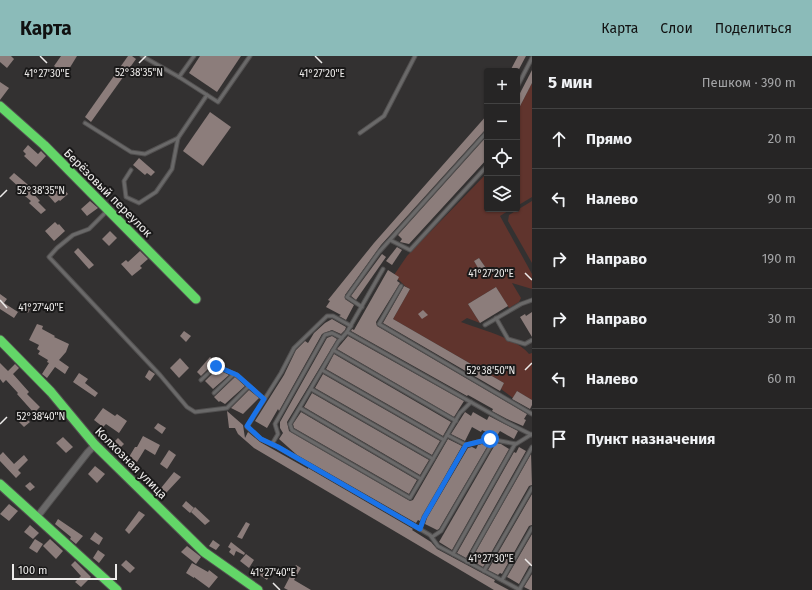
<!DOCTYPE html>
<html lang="ru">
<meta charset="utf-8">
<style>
:root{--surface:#262525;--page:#323132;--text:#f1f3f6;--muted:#a4a5a7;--line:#424242;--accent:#8bbbb9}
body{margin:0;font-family:"Fira Sans",sans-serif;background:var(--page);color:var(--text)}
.controls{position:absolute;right:12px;top:12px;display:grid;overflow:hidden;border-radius:4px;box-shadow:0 1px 3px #0004}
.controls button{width:36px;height:36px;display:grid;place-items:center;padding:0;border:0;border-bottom:1px solid var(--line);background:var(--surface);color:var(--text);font:20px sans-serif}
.scale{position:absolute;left:12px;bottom:10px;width:105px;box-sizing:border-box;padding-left:4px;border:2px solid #edebea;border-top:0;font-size:11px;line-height:14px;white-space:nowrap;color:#edebea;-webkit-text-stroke:3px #1a1919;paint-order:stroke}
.stop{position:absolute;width:12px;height:12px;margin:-9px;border:3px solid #1a73e8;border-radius:50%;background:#fff}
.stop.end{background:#1a73e8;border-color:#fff;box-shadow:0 1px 4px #0008}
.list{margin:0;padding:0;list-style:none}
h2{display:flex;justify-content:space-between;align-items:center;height:52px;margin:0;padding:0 16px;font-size:17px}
h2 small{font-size:13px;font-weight:400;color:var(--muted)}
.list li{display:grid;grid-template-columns:26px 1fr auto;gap:12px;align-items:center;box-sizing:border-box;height:60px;padding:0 16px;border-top:1px solid var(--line)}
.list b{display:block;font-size:15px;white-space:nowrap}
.list em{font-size:13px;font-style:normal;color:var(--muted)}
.icon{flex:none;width:22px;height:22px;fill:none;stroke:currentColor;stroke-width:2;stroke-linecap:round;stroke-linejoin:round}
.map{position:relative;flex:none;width:532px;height:534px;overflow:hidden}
header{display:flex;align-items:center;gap:24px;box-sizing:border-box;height:56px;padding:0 20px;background:var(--accent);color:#111}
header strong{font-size:19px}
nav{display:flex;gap:22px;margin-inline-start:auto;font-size:14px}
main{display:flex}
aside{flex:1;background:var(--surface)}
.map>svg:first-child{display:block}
.green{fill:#60342d;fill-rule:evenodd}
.building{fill:#8c7d7b}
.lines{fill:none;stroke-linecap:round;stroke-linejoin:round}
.lane-casing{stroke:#525050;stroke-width:5}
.street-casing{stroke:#525050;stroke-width:8}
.fast-casing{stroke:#525050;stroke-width:11}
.lane{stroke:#6a6969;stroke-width:3}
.street{stroke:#6a6969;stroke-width:6}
.fast{stroke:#63d668;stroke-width:9}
.route{stroke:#1a73e8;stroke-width:5}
.ticks{fill:none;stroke:#edebea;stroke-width:1.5}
.labels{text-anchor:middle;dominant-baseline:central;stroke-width:4;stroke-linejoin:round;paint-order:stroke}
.street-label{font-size:12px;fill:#edebea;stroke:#1a1919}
.ticks-label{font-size:10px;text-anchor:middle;fill:#edebea;stroke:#1a1919;stroke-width:4;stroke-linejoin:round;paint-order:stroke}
</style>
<header>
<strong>Карта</strong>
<nav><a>Карта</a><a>Слои</a><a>Поделиться</a></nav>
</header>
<main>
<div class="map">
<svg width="532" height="534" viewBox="0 0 532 534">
<rect width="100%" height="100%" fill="#333131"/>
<!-- green -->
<g class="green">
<path d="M532,27V141L517,150V56Z"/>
<path d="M487,117V153H511L500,160L532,218V233L512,227L521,242L519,246L509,252L496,231L468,248L480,267L467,262L461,266C479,273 518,283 529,298L532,297V344L517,335L513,342L501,333L504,327L393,263L410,233L405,230L394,219L407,200ZM479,202L488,215L482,219L474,205Z"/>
<path d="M532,145V207L508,165L509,159Z"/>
</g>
<!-- building -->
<g class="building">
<path d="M0,0H11L14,3L7,12L0,6Z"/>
<path d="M61,0H77L66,18L54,10Z"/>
<path d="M128,0H132L136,3L91,66L85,61Z"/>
<path d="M200,0H241L217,36L189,17Z"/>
<path d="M518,0H526L518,15H510Z"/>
<path d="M532,14V27L517,56V43Z"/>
<path d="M0,26L9,32L0,44Z"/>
<path d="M210,56L231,71L203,110L183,95Z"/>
<path d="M487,59V73L485,74L381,189L345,239V243L354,249L346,264L339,260L341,259L326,251L330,245L328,244L374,187Z"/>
<path d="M487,80V103L409,188L400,186L402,183L398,179Z"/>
<path d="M28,89L38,98L41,95L46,100L36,111L24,100L26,98L23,95Z"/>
<path d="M139,102L155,116L151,120L147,117L145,119L133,109Z"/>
<path d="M14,117L33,133L31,135L40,145L38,146L46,154L41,158L29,147L31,145L19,135L21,133L9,122Z"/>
<path d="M59,128L68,138L60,145L59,144L55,147L48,139Z"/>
<path d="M90,145L98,152L87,160L81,153Z"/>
<path d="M55,166L58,169L59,168L65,175L54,185L45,175Z"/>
<path d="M110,175L117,182L109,190L102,183Z"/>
<path d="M397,191L402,194L392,209L386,205Z"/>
<path d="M78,192L94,209L89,213L74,196Z"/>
<path d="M140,195L148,203L140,210L142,212L132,220L121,208L126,204L128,206Z"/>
<path d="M382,198L386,201L356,244L351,240Z"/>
<path d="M479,202L488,215L482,219L474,205Z"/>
<path d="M388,214L399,221L397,225L400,227L376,266L377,270L527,358L524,363L526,364L523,370L507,363L492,355L493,353L468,339L467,340L351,275L352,273L354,274Z"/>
<path d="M404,230L410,233L393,263L504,327L500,335L383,267Z"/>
<path d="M496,231L508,250L480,267L468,248Z"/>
<path d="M0,238L7,243L4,247L18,256L14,262L0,253Z"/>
<path d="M23,247L31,251L28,257L20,253Z"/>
<path d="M423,254L428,259L422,263L418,258Z"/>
<path d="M532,256V281L520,261L525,258L526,260Z"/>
<path d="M332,263L346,271L345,274L341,278L332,274L322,278L279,355L278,353L267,372L255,365L284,319L296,294L305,285L308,287L314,277L325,267Z"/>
<path d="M37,268L43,270L42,273L55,280L54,281L69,288L66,296L59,304L69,311L65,318L55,311L47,322L42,318L49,307L47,306L48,304L38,298L40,295L37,293L39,289L29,284Z"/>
<path d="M184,275L191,280L186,286L180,280Z"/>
<path d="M332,280L337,283L287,366L289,375L410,445L413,444L448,383L462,390L420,465L418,464L416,467L297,399L279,383L283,377L280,372V366L327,282Z"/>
<path d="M348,280L464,345L454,361L337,293Z"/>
<path d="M334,298L451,366L443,380L326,313Z"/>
<path d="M210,301L214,305L210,311L201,320L197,316Z"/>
<path d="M180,302L189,312L179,322L170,312Z"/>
<path d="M0,307L8,315L15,308L19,312L13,318L29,336L27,338L40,351L34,357L17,338L18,337L6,324L3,327L0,323Z"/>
<path d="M149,314L155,318L150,325L145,321Z"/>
<path d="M221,315L229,319L213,333L205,325L214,316L217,319Z"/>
<path d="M79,317L88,323L85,327L98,337L95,341L73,326Z"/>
<path d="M323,318L440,385L432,399L315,332Z"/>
<path d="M235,321L245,330L225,348L220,345L219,346L214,341Z"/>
<path d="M249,334L259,342L243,358L231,352Z"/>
<path d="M517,335L532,344V349L530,353L512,343Z"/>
<path d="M312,337L429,404L420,419L304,351Z"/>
<path d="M103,352L115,360L117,358L127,365L119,377L106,368L103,371L94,364Z"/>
<path d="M227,355L243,369L245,382L248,376L260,386L308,413V412L413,473L412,474L431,486L437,493L495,524L494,526L509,534H494L254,392L238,378L235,372H229Z"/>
<path d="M301,356L417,424L409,438L294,372L293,368Z"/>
<path d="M465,356L471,360L473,356L487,364L489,360L518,375L514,383L500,375L496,381L482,374L481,376L472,371L465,385L451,378Z"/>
<path d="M24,361L30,366L24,371L19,366Z"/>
<path d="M158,367L166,372L162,378L154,372Z"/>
<path d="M143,380L160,389L155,399L145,393L137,406L129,401L135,391H137Z"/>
<path d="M63,381L73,391L66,397L56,387Z"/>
<path d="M118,382L124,388L118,394L112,388Z"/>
<path d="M496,387L501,388L509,393L452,494L439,486Z"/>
<path d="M482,388L487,391L439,473L437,474L425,468L427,462L468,392L472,391L476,393L478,389Z"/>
<path d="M519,391L526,395L466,502L457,497L514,396L516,397Z"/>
<path d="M169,394L176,399L167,413L160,408Z"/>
<path d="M3,396L14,408L24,399L28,404L18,414L21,417L16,422L0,405V399Z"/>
<path d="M531,398L532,429L529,430L483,511L471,504Z"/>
<path d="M95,410L105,418L97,427L88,418Z"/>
<path d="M174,416L181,421L166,437L161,432Z"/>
<path d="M30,426L35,431L30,435L25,430Z"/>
<path d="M532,438V469L529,470L502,518L500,517L498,519L488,514Z"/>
<path d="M186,445L194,452L190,457L182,450Z"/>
<path d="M9,448L18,455L9,465L0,458Z"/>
<path d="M195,451L210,465L205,469L191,456Z"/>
<path d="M139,455L145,459L129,478L125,474Z"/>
<path d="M58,463L83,480L76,488L70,483L71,481L55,468Z"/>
<path d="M246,466L250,468L242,483L237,481Z"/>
<path d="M30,469L39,477L33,483L24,476Z"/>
<path d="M95,476L103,482L99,489L90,483Z"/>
<path d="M532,478V509L529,510L519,528L507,521Z"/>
<path d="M35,483L43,488L37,497L29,492Z"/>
<path d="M50,483L63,495L56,503L43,490Z"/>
<path d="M213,484L220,489L216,494L209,490Z"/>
<path d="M231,486L245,497L244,499L236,495L234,500L229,496L231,493L228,491Z"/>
<path d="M187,490L201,501L196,508L181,496Z"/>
<path d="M98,494L105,499L99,507L93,502Z"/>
<path d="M246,498L254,504L249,512L240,505Z"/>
<path d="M126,504L135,512L130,517L121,509Z"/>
<path d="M75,505L91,521L81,531L75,526L81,520L71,509Z"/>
<path d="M192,507L208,516L209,514L218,521L209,532L194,521V522L186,517Z"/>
<path d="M296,509L301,512L294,524L311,534H288L284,532Z"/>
<path d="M262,511L271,517L267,524L258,518Z"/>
<path d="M532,518V534H530L524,531Z"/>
</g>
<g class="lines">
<!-- lane casing -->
<g class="lane-casing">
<g id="lane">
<path d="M142,0L179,21L194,0"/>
<path d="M179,21L218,46L250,0"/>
<path d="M517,31L532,2"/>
<path d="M85,67L131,96L145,98L178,82"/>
<path d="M360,77L384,60L415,0"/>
<path d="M131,114L124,125L126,141L139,147L156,136L172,113L178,82L207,39"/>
<path d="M107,155L89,173L73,179L57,192L49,201L160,319L187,351L195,356L227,352L249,330"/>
<path d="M390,184L410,194L487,110"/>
<path d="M383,213L347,276L338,286L290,368L292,374L410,442L447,379L466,389L490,383L516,388L532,378"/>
<path d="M401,230L379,268L532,358"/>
<path d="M362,251L347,241L379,196L487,76"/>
<path d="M496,262L508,283L525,288L532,284"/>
<path d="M485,269L521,248L532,244"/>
<path d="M351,270L333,260H327L294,292L281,317L247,371L261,383L278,391L430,479L438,490L520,534"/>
<path d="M347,276L506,366L532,379"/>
<path d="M333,294L456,365"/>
<path d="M322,314L444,384"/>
<path d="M201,324L216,310L237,319L264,343"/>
<path d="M311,333L433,403"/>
<path d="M214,337L234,318"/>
<path d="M300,352L421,423"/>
<path d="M447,379L460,357L471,346"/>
<path d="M272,388L278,378L275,368L325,279L332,277L342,282"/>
<path d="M420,473L424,461L466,389"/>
<path d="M432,481L441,475L494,384"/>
<path d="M453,498L515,388"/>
<path d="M467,506L532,391"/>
<path d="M484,515L532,432"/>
<path d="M502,524L532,472"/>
<path d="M519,534L532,512"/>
</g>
</g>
<!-- street casing -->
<g class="street-casing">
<path id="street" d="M37,461L88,396L95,389"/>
</g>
<!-- fast casing -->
<g class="fast-casing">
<g id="fast">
<path d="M0,50L44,89L196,243"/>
<path d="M0,284L51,336L95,389L204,496L258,534"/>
<path d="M0,428L117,534"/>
</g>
</g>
<!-- lane -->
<use href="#lane" class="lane"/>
<!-- street -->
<use href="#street" class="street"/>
<!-- fast -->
<use href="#fast" class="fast"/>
</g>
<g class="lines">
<!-- route -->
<path class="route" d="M216,310L237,319L264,343L247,370L261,383L278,391L420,473L424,462L466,389L490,383"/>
</g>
<!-- ticks -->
<path class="ticks" d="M40,0L47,7M315,0L322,7M139,7L146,0M0,141L7,134M525,217L532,224M0,244L7,252M525,314L532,307M0,368L7,361M525,503L532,510M273,527L280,534"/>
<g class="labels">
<!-- street labels -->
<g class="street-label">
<text transform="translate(108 137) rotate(45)">Берёзовый переулок</text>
<text transform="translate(131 407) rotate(45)">Колхозная улица</text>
</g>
</g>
<g class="ticks-label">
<text x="139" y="20">52°38'35"N</text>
<text x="47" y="21">41°27'30"E</text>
<text x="322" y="21">41°27'20"E</text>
<text x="41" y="138">52°38'35"N</text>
<text x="491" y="221">41°27'20"E</text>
<text x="41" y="255">41°27'40"E</text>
<text x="491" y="318">52°38'50"N</text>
<text x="41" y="364">52°38'40"N</text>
<text x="491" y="506">41°27'30"E</text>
<text x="273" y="520">41°27'40"E</text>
</g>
</svg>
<div class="controls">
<button>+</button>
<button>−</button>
<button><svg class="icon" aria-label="locate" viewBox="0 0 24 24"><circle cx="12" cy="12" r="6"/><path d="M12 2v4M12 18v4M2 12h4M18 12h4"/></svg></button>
<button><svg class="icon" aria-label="layers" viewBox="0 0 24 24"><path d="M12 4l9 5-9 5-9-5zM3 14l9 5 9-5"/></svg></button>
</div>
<div class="scale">100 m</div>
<div class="stop" style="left:490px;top:383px"></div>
<div class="stop end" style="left:216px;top:310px"></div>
</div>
<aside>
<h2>5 мин<small>Пешком · 390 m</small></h2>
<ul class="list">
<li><svg class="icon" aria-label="ahead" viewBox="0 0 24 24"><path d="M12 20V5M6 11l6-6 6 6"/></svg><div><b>Прямо</b></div><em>20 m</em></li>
<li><svg class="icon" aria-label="left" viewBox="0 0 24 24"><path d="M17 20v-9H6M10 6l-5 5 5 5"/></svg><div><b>Налево</b></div><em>90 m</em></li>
<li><svg class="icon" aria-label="right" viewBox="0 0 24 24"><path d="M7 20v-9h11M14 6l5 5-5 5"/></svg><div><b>Направо</b></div><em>190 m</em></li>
<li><svg class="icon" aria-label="right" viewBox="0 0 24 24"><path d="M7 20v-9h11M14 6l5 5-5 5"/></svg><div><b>Направо</b></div><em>30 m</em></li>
<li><svg class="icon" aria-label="left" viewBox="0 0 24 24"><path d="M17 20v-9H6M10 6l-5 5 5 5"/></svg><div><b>Налево</b></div><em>60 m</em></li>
<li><svg class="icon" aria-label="arrive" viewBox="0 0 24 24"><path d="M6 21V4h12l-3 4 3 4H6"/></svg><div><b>Пункт назначения</b></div></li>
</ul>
</aside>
</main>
